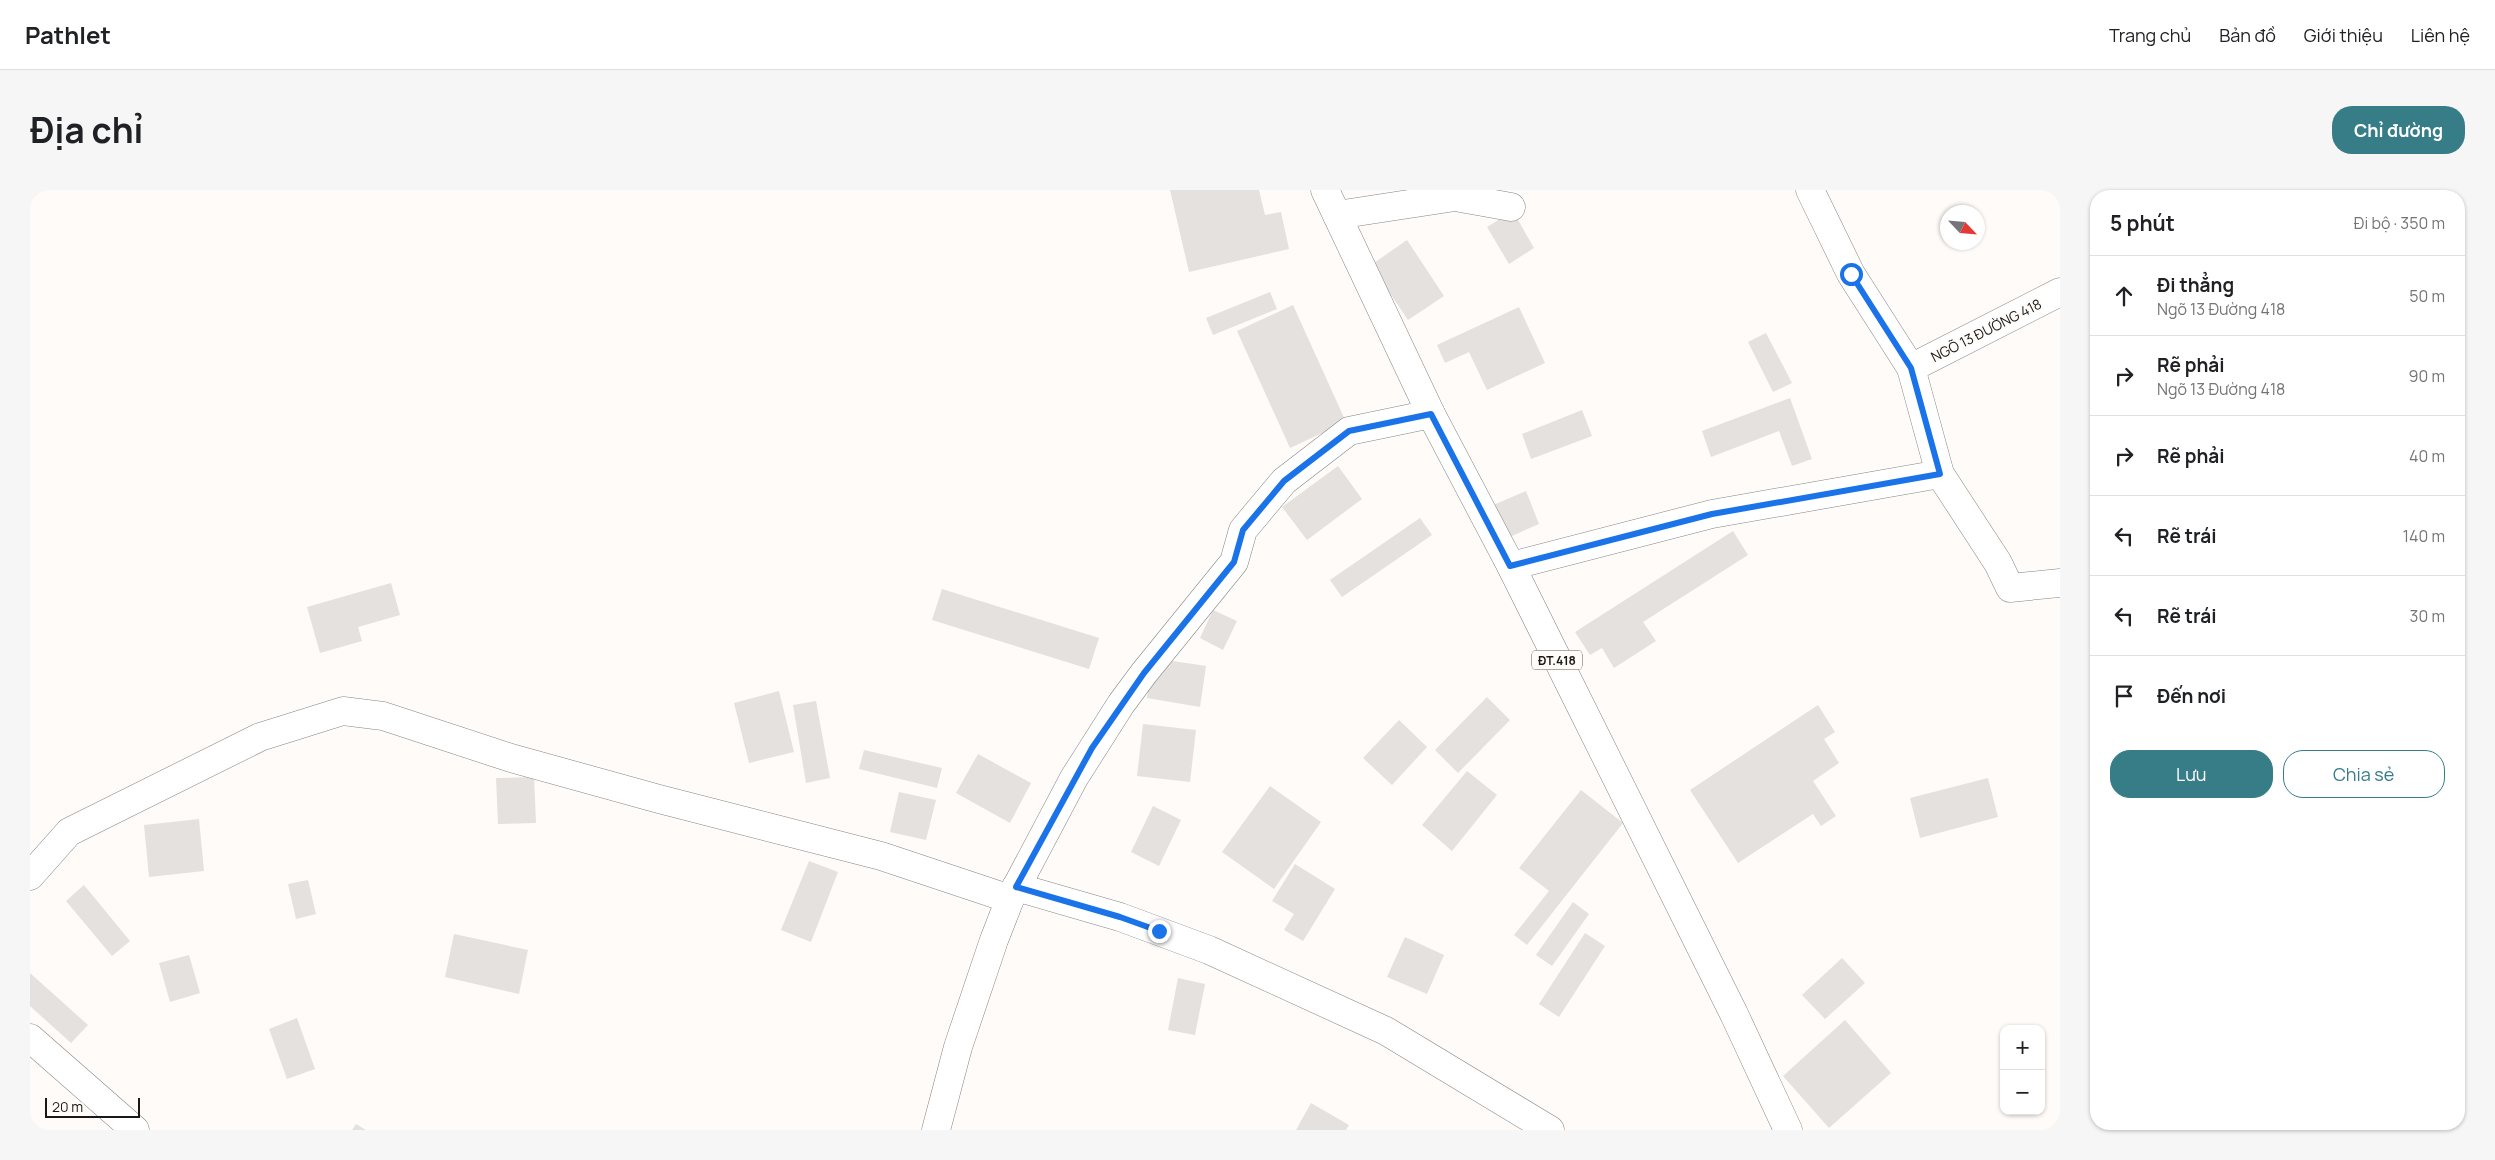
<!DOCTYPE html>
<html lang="vi">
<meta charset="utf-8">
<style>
:root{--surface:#fff;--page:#f6f6f6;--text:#202124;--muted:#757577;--line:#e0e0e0;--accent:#377d88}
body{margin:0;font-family:Manrope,sans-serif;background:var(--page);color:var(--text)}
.controls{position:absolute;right:15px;bottom:15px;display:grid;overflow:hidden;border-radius:10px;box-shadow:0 1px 4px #0004}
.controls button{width:45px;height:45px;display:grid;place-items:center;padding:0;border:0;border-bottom:1px solid var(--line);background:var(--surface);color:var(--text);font:25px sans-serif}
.compass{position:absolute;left:1910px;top:15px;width:45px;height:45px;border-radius:50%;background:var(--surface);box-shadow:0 1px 4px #0004;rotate:116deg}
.scale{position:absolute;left:15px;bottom:12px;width:95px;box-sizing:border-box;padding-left:5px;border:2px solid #191817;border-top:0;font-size:14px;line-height:18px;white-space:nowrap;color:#191817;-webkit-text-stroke:4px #fefbf8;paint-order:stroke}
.stop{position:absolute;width:15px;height:15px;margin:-11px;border:4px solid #1a73e8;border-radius:50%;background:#fff}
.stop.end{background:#1a73e8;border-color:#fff;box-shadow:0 1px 5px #0008}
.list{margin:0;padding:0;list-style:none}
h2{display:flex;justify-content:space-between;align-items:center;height:65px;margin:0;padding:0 20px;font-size:21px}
h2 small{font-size:16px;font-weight:400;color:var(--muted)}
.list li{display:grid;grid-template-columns:32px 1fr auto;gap:15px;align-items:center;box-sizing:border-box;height:80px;padding:0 20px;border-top:1px solid var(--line)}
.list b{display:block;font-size:19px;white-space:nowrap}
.list p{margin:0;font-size:16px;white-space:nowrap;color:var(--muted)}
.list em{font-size:16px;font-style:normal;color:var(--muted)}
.actions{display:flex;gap:10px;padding:15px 20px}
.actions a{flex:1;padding:11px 0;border:1px solid var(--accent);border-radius:20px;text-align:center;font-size:18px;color:var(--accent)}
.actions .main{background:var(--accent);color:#fff}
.icon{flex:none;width:28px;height:28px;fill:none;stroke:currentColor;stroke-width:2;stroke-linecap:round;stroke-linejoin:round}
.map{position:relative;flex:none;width:2030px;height:940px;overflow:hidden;border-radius:20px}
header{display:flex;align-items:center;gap:30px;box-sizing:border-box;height:70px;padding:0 25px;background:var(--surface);border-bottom:1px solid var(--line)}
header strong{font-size:24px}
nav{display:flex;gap:28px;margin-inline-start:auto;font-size:18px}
.intro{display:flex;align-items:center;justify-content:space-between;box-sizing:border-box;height:120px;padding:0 30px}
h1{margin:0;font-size:35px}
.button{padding:12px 22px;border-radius:20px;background:var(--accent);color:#fff;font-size:18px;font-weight:700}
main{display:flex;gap:30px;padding:0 30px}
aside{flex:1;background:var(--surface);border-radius:20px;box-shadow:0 1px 4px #0004}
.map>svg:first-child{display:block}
.building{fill:#e4e1de}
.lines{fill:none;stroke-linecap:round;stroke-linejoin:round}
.minor-casing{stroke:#888582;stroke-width:29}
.major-casing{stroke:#888582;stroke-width:29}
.minor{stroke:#fff;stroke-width:28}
.major{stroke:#fff;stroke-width:28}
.route{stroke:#1a73e8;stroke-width:6}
.labels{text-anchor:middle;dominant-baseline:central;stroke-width:4;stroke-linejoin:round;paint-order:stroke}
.shield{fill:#fefbf8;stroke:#5e5c5a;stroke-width:1}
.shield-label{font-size:12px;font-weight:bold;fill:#191817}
.street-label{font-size:14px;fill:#191817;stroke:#fefbf8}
</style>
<header>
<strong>Pathlet</strong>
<nav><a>Trang chủ</a><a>Bản đồ</a><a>Giới thiệu</a><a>Liên hệ</a></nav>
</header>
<div class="intro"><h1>Địa chỉ</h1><a class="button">Chỉ đường</a></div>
<main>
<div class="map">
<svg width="2030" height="940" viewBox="0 0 2030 940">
<rect width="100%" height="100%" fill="#fefbf8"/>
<!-- building -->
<g class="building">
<path d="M1140,0H1229L1235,25L1251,22L1259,59L1159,82Z"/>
<path d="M1483,21L1504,58L1479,74L1457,37Z"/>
<path d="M1377,50L1414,106L1378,130L1341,75Z"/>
<path d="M1240,102L1247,119L1183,145L1176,128Z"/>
<path d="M1263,115L1316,232L1260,258L1207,141Z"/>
<path d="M1489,117L1515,173L1457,200L1439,162L1415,173L1407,155Z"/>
<path d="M1736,143L1762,193L1743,202L1718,152Z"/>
<path d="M1760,208L1782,269L1762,276L1749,241L1681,267L1672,241Z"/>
<path d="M1552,220L1562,246L1501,269L1492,244Z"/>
<path d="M1308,276L1332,309L1277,350L1252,317Z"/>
<path d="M1496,301L1509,334L1475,349L1461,316Z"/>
<path d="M1390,328L1402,345L1312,407L1300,390Z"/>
<path d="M1703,341L1718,365L1613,432L1626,451L1584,478L1572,458L1560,465L1545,442Z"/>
<path d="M361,393L370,425L328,437L332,451L290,463L277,417Z"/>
<path d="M912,399L1069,448L1059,479L902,430Z"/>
<path d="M1183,420L1207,431L1193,460L1170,448Z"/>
<path d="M1123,468L1176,476L1170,517L1117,508Z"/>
<path d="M749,501L764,562L719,573L704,513Z"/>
<path d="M1457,507L1480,530L1428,583L1405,560Z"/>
<path d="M786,511L800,588L776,593L763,515Z"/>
<path d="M1788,515L1805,542L1794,549L1809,573L1783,591L1806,626L1791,636L1783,624L1708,673L1660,600Z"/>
<path d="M1369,530L1397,557L1362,595L1333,568Z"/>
<path d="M1113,534L1166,540L1160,592L1107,586Z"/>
<path d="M834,560L912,578L907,598L829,579Z"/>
<path d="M948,564L1001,593L980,633L926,603Z"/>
<path d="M1437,581L1467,605L1422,661L1392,635Z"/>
<path d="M504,587L506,633L468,634L466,588Z"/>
<path d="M1958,588L1968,627L1890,648L1880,608Z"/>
<path d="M1240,596L1291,632L1244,699L1192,662Z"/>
<path d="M1551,600L1593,633L1497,755L1484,745L1519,701L1489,678Z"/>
<path d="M869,602L906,610L896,650L860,642Z"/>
<path d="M1123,616L1151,630L1129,676L1101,662Z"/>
<path d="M169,629L174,681L119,687L114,635Z"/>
<path d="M779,671L808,682L781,752L751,740Z"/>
<path d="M1265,674L1305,699L1273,751L1254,740L1264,724L1242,711Z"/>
<path d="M278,690L286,724L266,729L258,694Z"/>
<path d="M54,695L100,751L82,766L36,711Z"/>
<path d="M1543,712L1559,724L1522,776L1506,765Z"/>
<path d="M1555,743L1575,756L1529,827L1509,814Z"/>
<path d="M424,744L498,760L489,804L415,787Z"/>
<path d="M1375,747L1414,765L1397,804L1357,787Z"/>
<path d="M159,765L170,803L140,812L129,773Z"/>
<path d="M1812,768L1835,793L1795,829L1772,805Z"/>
<path d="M0,783L58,835L41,853L0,816Z"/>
<path d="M1148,788L1175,794L1165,845L1138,840Z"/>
<path d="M267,828L285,879L257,889L239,839Z"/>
<path d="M1815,830L1861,883L1799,938L1753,886Z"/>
<path d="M1281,913L1319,935L1316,940H1266Z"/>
<path d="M326,934L336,940H322Z"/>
</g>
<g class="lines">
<!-- minor casing -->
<g class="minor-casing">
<g id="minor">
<path d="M1780,0L1821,84L1881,178L1910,284"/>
<path d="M1307,25L1425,7L1481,17"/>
<path d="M1881,178L2030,102"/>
<path d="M1481,376L1682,324L1910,284L1968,373L1980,398L2030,393"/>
<path d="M0,686L39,642L230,547L313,521L353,526L481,568L629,609L851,666L980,709"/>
<path d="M986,697L1090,727L1179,760L1356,841L1520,940"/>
<path d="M0,848L105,940"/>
<path d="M906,940L928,857L964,750L980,709L1044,588L1091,514L1114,483L1204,372L1213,340L1254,291L1319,241L1401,224"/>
</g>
</g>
<!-- major casing -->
<g class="major-casing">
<path id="major" d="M1295,0L1401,224L1481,376L1704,824L1758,940"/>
</g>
<!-- minor -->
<use href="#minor" class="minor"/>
<!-- major -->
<use href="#major" class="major"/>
</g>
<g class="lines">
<!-- route -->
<path class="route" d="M1129,741L1090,727L986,697L1062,558L1114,483L1204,372L1213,340L1254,291L1319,241L1401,224L1480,376L1682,324L1910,284L1881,178L1821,84"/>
</g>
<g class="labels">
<!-- shield labels -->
<rect class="shield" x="1502" y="460.5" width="50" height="19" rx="4"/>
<g class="shield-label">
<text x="1527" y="470">ĐT.418</text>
</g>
<!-- street labels -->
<g class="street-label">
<text transform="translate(1956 140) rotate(-27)">NGÕ 13 ĐƯỜNG 418</text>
</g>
</g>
</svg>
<div class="controls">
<button>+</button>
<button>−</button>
</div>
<svg class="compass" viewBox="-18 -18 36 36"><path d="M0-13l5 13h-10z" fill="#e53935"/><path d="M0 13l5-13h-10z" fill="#757577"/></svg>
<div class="scale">20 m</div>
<div class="stop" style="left:1821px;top:84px"></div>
<div class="stop end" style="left:1129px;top:741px"></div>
</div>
<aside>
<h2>5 phút<small>Đi bộ · 350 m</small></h2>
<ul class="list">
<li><svg class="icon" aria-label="ahead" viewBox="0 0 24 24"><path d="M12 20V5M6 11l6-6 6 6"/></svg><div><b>Đi thẳng</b><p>Ngõ 13 Đường 418</p></div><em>50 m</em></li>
<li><svg class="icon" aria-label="right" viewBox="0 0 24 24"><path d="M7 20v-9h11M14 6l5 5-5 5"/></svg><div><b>Rẽ phải</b><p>Ngõ 13 Đường 418</p></div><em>90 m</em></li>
<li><svg class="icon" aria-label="right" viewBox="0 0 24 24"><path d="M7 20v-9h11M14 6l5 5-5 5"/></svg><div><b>Rẽ phải</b></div><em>40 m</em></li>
<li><svg class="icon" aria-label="left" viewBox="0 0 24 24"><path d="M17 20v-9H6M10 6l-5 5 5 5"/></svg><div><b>Rẽ trái</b></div><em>140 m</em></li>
<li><svg class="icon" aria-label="left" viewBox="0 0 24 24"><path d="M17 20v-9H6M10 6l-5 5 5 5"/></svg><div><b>Rẽ trái</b></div><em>30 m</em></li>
<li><svg class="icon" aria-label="arrive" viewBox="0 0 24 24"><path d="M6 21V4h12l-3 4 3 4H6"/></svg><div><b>Đến nơi</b></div></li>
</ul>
<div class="actions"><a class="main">Lưu</a><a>Chia sẻ</a></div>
</aside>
</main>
